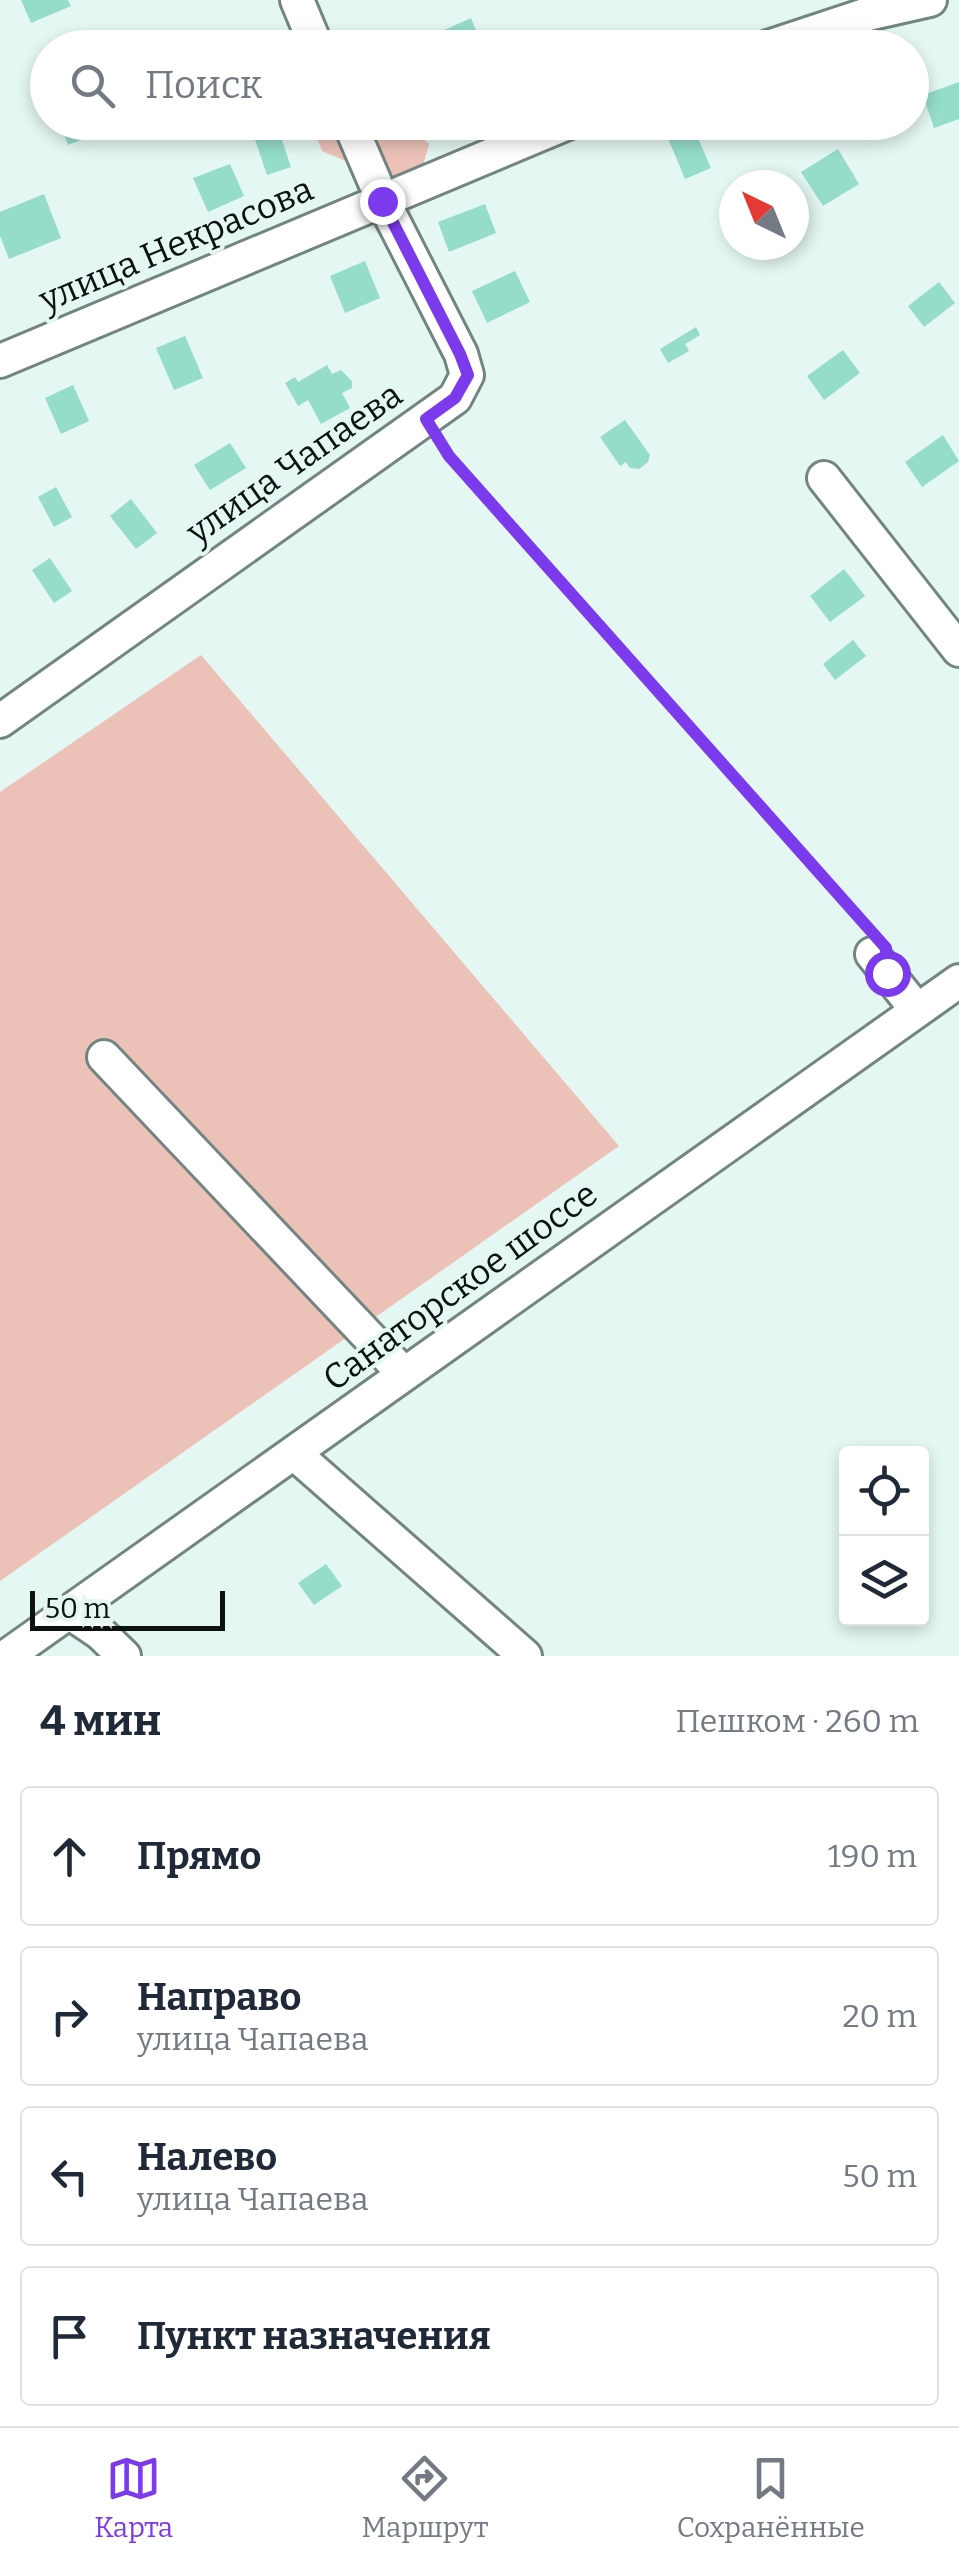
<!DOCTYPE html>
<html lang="ru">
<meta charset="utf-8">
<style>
:root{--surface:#fff;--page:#f2f2f3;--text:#1f2937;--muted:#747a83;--line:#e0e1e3;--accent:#7c3aed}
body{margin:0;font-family:Bitter,serif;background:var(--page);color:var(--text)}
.controls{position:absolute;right:30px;bottom:30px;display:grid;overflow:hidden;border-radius:10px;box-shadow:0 5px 15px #0003}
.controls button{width:90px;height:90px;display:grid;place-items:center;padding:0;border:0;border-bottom:2px solid var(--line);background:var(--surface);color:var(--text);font:50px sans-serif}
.compass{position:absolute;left:719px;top:170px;width:90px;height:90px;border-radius:50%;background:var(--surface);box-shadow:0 5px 15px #0003;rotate:317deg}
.scale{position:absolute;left:30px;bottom:25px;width:195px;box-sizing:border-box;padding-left:10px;border:5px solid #0b1210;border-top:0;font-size:28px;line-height:35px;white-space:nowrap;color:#0b1210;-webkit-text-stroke:8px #e4f7f2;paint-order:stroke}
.stop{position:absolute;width:30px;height:30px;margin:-22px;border:8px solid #7c3aed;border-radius:50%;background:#fff}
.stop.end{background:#7c3aed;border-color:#fff;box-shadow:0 2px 10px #0008}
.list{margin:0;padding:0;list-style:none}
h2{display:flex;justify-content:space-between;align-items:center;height:130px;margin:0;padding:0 40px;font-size:42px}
h2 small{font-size:32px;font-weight:400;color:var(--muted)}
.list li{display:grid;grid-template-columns:65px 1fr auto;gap:30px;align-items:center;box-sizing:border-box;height:140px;margin:0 20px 20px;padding:0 20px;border:2px solid var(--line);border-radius:10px}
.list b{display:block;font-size:38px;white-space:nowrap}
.list p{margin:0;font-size:32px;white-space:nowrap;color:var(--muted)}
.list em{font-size:32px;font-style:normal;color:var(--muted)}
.icon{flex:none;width:55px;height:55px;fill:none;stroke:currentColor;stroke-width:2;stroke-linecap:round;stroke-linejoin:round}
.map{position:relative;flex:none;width:959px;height:1656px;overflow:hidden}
.search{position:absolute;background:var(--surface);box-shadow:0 5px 15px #0003;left:30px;right:30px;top:30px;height:110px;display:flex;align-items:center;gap:25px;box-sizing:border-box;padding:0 35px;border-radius:55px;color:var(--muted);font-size:38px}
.sheet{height:770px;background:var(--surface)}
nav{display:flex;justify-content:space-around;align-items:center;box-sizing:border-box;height:140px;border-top:2px solid var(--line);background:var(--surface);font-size:28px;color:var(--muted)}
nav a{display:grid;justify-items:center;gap:5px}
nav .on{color:var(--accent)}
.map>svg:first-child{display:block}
.green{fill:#ecc2b8}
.building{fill:#95dcca}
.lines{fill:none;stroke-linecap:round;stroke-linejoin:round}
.minor-casing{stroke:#738580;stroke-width:38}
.path{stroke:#9daca8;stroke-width:5;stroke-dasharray:2.5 8;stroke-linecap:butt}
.minor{stroke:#fff;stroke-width:32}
.route{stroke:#7c3aed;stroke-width:12}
.labels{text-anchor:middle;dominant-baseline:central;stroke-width:8;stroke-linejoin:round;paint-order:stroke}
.street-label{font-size:35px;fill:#0b1210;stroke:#e4f7f2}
</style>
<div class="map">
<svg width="959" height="1656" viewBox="0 0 959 1656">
<rect width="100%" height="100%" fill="#e4f7f2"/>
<!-- green -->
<g class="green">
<path d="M311,123H405L429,144L422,169L386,178L322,151Z"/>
<path d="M201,655L619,1146L0,1581V792Z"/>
</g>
<!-- building -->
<g class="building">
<path d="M21,0H68L71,6L31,23Z"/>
<path d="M471,18L483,48H423L420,41Z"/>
<path d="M959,82V119L934,128L923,95Z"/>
<path d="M59,122H93L97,134L68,145Z"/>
<path d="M256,122H276L291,167L267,175L250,125Z"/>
<path d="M683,122H691L711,168L685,179L665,131Z"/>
<path d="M838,149L859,184L823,206L801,172Z"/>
<path d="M230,164L244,196L208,212L193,178Z"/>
<path d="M44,194L61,238L9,259L0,236V212Z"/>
<path d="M485,204L496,233L449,252L438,222Z"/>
<path d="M365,261L380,298L345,313L330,276Z"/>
<path d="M515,271L530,302L487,323L472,291Z"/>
<path d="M939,282L955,303L924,327L908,306Z"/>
<path d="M696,327L700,335L685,344L689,351L668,363L660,349Z"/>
<path d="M185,336L203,378L174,390L156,348Z"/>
<path d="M843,350L860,373L824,400L807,376Z"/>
<path d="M327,365L332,374L341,370L352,381V388L342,393L350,408L321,424L308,400L298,406L285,383L295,377L298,382Z"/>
<path d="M73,385L89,421L61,434L45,398Z"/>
<path d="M625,420L650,455L648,462L639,469L630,468L626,462L620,466L600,437Z"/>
<path d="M943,435L959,461L922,487L905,462Z"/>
<path d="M230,443L246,468L210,490L194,465Z"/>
<path d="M56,487L72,517L54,527L38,497Z"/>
<path d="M131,499L157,533L136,549L110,516Z"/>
<path d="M50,558L72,591L54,603L32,570Z"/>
<path d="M844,569L865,596L830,622L810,596Z"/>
<path d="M853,640L866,656L835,680L823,664Z"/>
<path d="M326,1564L342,1586L314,1605L298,1583Z"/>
</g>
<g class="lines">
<!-- minor casing -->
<g class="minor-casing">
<g id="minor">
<path d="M297,0L317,48"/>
<path d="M765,48L868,14L930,0"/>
<path d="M0,361L570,122"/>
<path d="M824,478L959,650"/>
<path d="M0,721L455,398L467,375L461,354L383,201L349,122"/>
<path d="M872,954L917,1010"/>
<path d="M104,1057L404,1374"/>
<path d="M295,1454L525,1656"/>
<path d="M69,1612L100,1633L124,1656"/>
<path d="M7,1656L959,981"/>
</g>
</g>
<!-- path -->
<path class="path" d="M442,444L867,927"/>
<!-- minor -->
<use href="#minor" class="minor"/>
</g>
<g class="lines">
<!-- route -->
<path class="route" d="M382,201L460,354L468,375L455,398L426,419L449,456L886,948L887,973"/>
</g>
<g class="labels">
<!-- street labels -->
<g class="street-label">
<text transform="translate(176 244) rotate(-23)">улица Некрасова</text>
<text transform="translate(294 463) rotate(-35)">улица Чапаева</text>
<text transform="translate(460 1286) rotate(-36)">Санаторское шоссе</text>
</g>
</g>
</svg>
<div class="controls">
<button><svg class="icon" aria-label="locate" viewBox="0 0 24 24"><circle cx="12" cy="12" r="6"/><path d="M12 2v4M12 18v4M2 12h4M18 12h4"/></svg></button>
<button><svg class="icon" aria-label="layers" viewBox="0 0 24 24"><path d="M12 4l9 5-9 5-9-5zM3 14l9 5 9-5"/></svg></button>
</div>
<svg class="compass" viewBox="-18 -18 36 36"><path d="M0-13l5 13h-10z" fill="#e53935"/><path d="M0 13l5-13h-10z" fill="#747a83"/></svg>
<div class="scale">50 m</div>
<div class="stop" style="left:887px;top:973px"></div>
<div class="stop end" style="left:382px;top:201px"></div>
<div class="search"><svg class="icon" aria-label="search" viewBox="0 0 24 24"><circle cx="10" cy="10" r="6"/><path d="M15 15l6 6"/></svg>Поиск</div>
</div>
<section class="sheet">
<h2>4 мин<small>Пешком · 260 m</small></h2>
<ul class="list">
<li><svg class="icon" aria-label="ahead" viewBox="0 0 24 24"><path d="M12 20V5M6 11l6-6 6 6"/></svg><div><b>Прямо</b></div><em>190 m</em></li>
<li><svg class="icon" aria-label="right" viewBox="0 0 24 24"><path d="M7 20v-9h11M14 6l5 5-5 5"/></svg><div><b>Направо</b><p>улица Чапаева</p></div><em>20 m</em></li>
<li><svg class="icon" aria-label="left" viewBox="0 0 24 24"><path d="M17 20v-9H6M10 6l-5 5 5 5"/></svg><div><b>Налево</b><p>улица Чапаева</p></div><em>50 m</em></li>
<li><svg class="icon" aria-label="arrive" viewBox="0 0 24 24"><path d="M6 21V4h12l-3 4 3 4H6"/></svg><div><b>Пункт назначения</b></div></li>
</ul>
</section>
<nav>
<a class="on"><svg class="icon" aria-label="map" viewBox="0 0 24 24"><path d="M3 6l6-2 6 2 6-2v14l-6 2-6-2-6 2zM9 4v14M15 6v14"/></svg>Карта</a>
<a><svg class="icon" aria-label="directions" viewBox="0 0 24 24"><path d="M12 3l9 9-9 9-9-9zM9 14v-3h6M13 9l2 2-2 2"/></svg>Маршрут</a>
<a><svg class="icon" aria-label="saved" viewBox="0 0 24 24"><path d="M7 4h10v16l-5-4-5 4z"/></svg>Сохранённые</a>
</nav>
